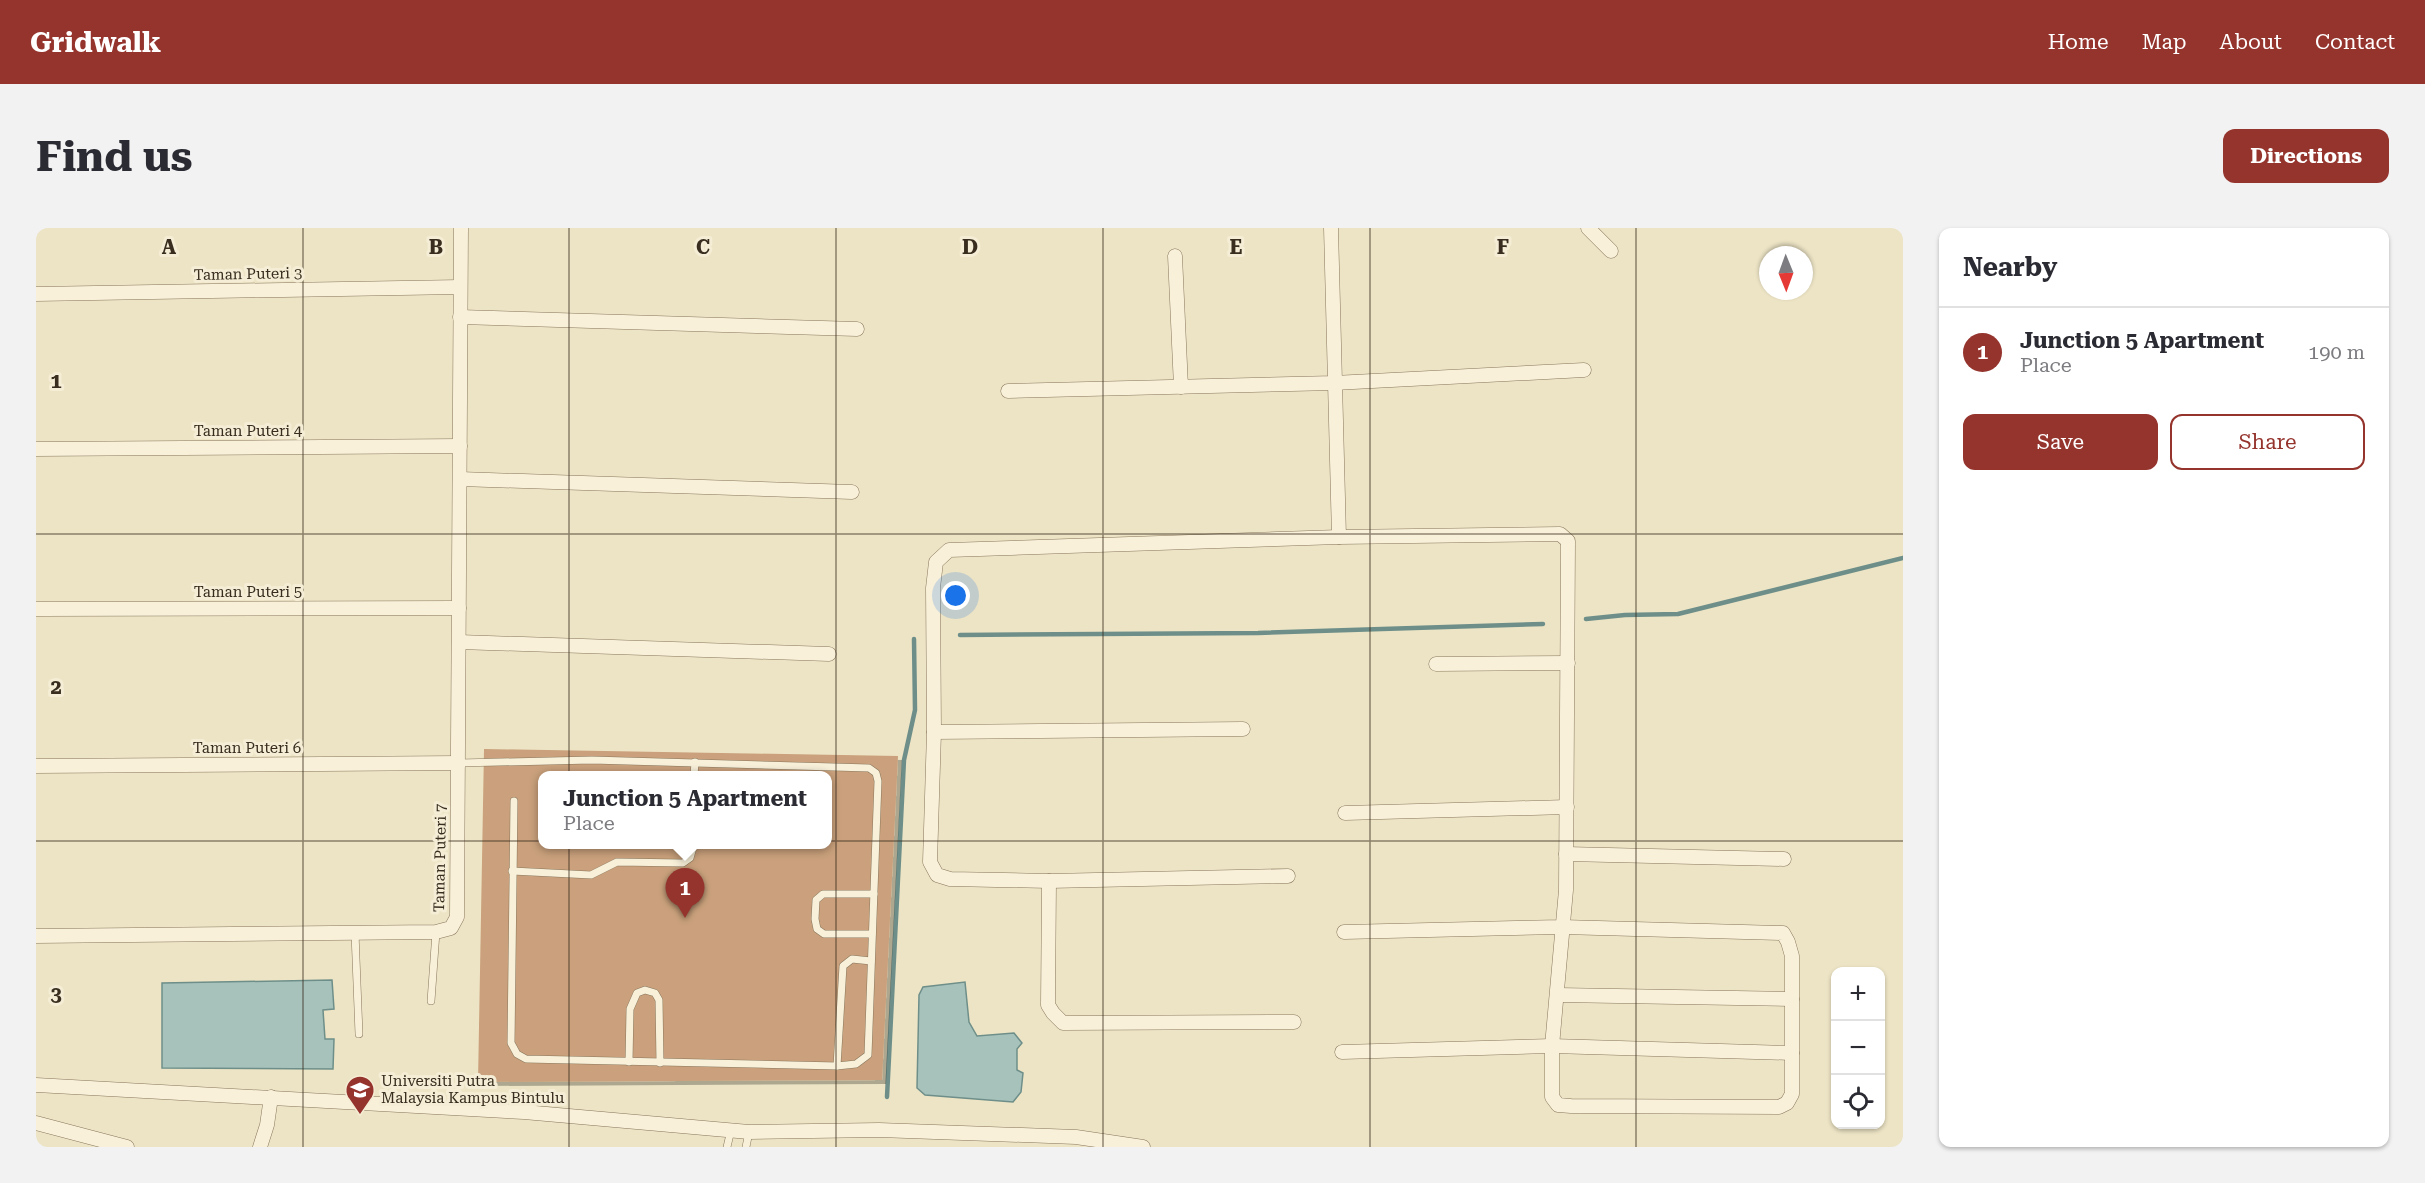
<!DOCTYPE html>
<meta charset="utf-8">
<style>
:root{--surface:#fff;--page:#f2f2f3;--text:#2b2b33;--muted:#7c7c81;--line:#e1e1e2;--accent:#95332d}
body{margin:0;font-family:"Roboto Serif",serif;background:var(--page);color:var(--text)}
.controls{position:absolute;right:18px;bottom:18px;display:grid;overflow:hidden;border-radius:12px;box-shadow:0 2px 4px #0004}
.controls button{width:54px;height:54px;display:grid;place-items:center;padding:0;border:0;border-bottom:2px solid var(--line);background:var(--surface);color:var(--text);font:30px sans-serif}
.compass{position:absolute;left:1723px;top:18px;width:54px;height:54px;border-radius:50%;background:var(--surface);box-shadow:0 2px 4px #0004;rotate:179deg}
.you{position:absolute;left:920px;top:368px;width:21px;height:21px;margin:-15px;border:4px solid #fff;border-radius:50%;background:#1a73e8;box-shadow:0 0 0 9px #1a73e833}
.badge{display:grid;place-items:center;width:39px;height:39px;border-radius:50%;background:var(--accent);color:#fff;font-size:20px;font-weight:700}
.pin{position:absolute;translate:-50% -50px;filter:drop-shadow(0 2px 3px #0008)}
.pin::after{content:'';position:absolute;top:32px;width:21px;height:18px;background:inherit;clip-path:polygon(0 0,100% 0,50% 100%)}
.popup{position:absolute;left:502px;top:543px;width:294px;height:78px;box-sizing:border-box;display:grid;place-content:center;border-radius:12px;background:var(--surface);filter:drop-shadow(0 2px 4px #0005);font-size:20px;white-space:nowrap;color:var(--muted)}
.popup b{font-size:22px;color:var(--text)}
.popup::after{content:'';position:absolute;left:50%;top:100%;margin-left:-12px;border:12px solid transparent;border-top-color:var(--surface)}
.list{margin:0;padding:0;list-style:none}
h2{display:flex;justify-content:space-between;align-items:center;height:78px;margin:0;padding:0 24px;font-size:26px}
h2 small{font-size:20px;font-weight:400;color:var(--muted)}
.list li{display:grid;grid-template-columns:39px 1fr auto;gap:18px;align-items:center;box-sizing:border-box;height:90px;padding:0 24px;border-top:2px solid var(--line)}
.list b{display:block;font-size:22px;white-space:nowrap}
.list p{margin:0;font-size:20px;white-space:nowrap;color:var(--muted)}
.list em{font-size:20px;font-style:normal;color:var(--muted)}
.actions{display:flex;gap:12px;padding:18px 24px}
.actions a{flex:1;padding:14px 0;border:2px solid var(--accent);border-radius:12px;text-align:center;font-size:21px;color:var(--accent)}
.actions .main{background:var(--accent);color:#fff}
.icon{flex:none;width:33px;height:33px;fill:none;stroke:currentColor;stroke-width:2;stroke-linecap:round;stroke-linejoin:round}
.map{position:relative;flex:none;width:1867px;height:919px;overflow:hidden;border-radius:12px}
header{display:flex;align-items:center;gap:36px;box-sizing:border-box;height:84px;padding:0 30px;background:var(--accent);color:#fff}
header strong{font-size:28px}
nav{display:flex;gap:33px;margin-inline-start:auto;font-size:21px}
.intro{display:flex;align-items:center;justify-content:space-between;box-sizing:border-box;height:144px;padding:0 36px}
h1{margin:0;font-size:42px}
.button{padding:15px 27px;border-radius:12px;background:var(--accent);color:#fff;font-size:21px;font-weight:700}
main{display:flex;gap:36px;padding:0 36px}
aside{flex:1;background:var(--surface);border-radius:12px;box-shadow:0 2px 4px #0004}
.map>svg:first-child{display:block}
.water{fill:#a7c1bb;stroke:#6e8f89;stroke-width:1.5}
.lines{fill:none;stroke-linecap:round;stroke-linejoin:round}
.stream{stroke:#6e8f89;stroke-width:4.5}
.building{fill:#caa17c;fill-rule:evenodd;filter:url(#shadow)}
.service-casing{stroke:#88765c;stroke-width:8}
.minor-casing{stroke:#88765c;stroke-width:15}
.service{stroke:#f8f0d9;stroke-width:7}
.minor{stroke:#f8f0d9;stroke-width:14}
.grid{fill:none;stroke:#382d1f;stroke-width:1.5;stroke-opacity:0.55}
.labels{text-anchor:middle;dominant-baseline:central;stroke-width:6;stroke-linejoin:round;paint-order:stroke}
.street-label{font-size:15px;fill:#382d1f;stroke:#f5edd5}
.poi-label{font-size:15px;fill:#382d1f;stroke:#f5edd5;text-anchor:start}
.grid-label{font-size:20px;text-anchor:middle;font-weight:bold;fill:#382d1f;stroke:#f5edd5;stroke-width:6;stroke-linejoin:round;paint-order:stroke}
</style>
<header>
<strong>Gridwalk</strong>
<nav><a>Home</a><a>Map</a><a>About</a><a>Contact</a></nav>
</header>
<div class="intro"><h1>Find us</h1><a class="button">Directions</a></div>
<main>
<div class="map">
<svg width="1867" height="919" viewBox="0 0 1867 919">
<defs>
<filter id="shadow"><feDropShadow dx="4" dy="4" stdDeviation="0" flood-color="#0004"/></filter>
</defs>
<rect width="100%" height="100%" fill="#ede4c5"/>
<!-- water -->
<g class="water">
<path d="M296,752L298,781L287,782L289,811H298L297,841L126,840V755Z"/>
<path d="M929,754L933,794L941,808L978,805L986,815L981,821V842L987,845L985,864L977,874L889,867L881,860L883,767L887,759Z"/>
</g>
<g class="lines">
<!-- stream -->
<g class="stream">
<path d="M1550,391L1589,387L1642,386L1867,330"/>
<path d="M924,407L1222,405L1507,396"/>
<path d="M851,869L868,532L879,482L878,411"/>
</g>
</g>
<!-- building -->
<path class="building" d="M448,521L862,528L846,852L442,854ZM506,548H792V616H506Z"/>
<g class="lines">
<!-- service casing -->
<g class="service-casing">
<g id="service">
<path d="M423,535L556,532L833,540L840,545L842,553L832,827L820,836L801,838L490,831L481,826L475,815L478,573"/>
<path d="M658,548L659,534"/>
<path d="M476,643L555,647L581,634L647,635L654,630L658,616"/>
<path d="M319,705L323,806"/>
<path d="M836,706H788L781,701L779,691L780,672L787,666H838"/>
<path d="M395,773L400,704"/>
<path d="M593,834L594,781L601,765L609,762L619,765L623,772L624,835"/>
<path d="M801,838L807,738L816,731L835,733"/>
<path d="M691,919L695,902"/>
<path d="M710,919L713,904"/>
</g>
</g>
<!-- minor casing -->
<g class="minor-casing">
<g id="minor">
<path d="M1295,0L1303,309"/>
<path d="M1552,0L1575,23"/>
<path d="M1139,28L1145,159"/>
<path d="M0,66L424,59"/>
<path d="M424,89L821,101"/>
<path d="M972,163L1298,155L1548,142"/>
<path d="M0,221L424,218"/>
<path d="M424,251L816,264"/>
<path d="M0,381L423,380"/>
<path d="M423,414L793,426"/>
<path d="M1400,436L1532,435"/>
<path d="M898,504L1207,501"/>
<path d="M0,538L423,535"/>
<path d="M1309,585L1531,579"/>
<path d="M1530,626L1748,631"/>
<path d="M1252,648L1013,653L914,651L901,647L894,634L898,504L897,360L900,334L913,322L1303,309L1524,306L1532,313L1530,662L1516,818V869L1522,877L1535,878L1743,879L1751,875L1756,866V728L1752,714L1747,705L1526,699L1308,704"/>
<path d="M1013,653L1012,777L1017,785L1027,795L1258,794"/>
<path d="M0,708L400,704L415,700L421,689L425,0"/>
<path d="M1522,767L1756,771"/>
<path d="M1306,824L1516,818L1756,825"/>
<path d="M0,857L488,884L713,904L843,902L1040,909L1107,919"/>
<path d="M0,895L91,919"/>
<path d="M224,919L231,897L235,869"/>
</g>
</g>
<!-- service -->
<use href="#service" class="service"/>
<!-- minor -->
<use href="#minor" class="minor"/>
</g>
<!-- grid -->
<path class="grid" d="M267,0V919M533,0V919M800,0V919M1067,0V919M1334,0V919M1600,0V919M0,306H1867M0,613H1867"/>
<!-- icons -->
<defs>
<g id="university-pin" transform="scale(1.5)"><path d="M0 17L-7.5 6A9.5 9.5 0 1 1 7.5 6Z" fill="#95332d" stroke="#f5edd5"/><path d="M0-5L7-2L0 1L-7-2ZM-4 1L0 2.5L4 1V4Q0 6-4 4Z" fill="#fff"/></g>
</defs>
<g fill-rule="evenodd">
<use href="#university-pin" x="324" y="862"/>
</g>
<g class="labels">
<!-- street labels -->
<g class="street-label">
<text transform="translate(212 46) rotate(-1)">Taman Puteri 3</text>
<text x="212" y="203">Taman Puteri 4</text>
<text x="212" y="364">Taman Puteri 5</text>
<text x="211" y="520">Taman Puteri 6</text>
<text transform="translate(404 630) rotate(-89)">Taman Puteri 7</text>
</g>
<!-- poi labels -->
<g class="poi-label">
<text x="345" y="853">Universiti Putra<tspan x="345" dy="17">Malaysia Kampus Bintulu</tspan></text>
</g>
</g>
<g class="grid-label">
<text x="133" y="26">A</text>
<text x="400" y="26">B</text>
<text x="667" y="26">C</text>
<text x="934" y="26">D</text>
<text x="1200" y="26">E</text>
<text x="1467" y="26">F</text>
<text x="20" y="160">1</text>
<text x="20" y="466">2</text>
<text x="20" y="773">3</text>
</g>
</svg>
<div class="controls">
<button>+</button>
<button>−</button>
<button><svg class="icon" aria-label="locate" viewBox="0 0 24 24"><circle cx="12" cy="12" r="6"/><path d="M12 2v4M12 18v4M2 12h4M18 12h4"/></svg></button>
</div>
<svg class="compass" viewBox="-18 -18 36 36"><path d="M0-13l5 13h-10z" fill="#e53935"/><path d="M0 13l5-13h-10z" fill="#7c7c81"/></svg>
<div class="you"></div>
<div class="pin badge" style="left:649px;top:690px">1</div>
<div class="popup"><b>Junction 5 Apartment</b>Place</div>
</div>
<aside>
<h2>Nearby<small></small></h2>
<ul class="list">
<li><span class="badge">1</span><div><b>Junction 5 Apartment</b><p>Place</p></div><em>190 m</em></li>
</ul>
<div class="actions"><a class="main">Save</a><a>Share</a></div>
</aside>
</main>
